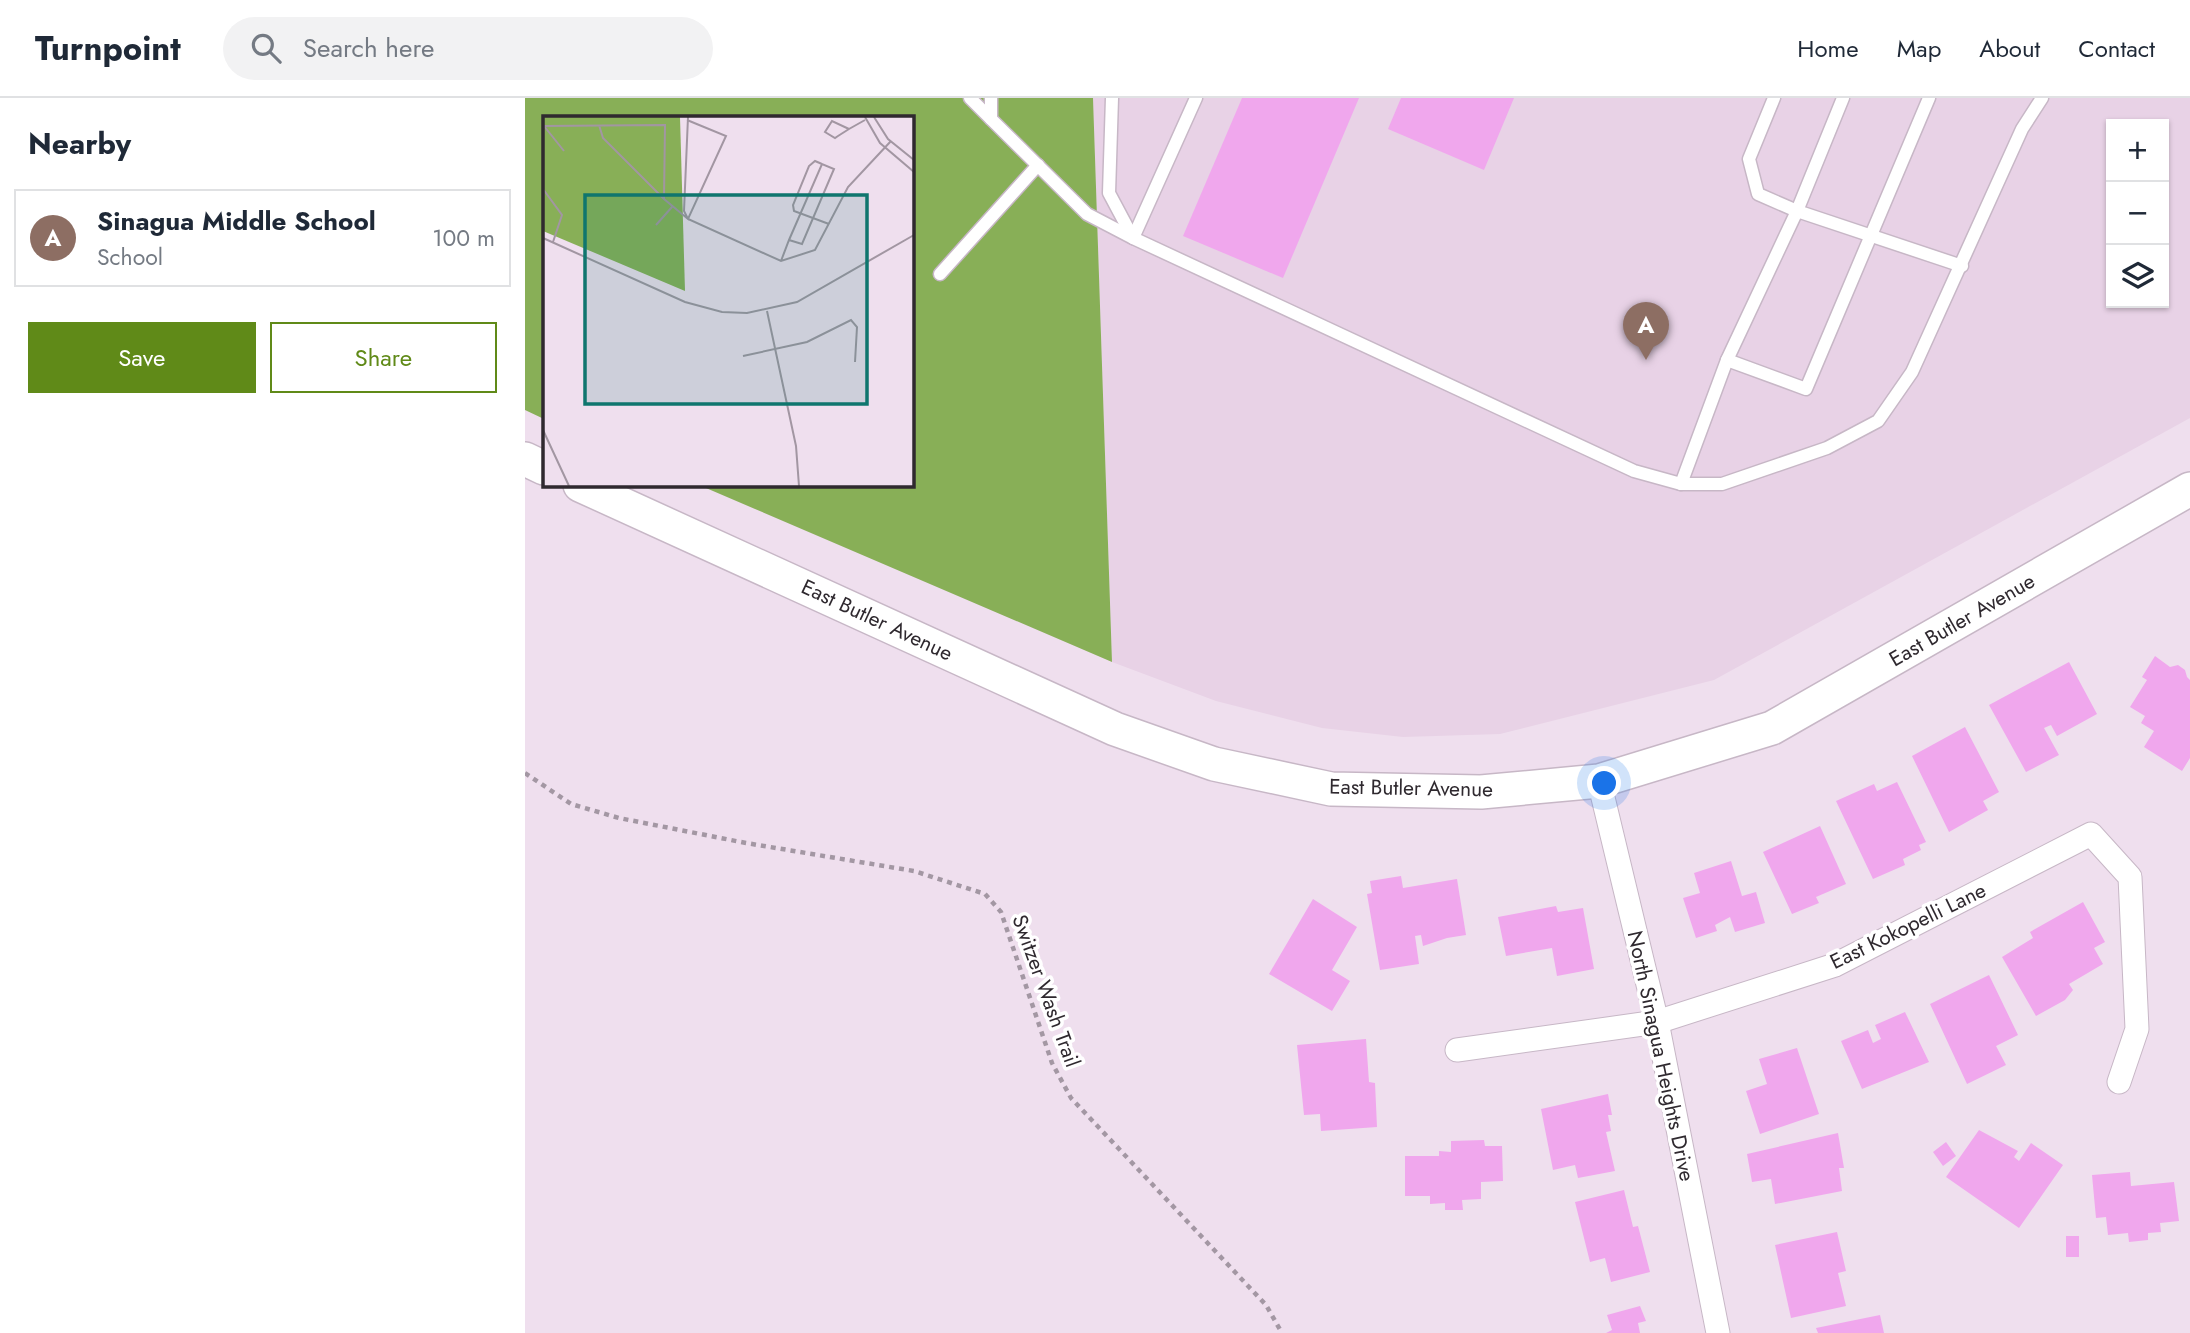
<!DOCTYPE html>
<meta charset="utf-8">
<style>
:root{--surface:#fff;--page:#f2f2f3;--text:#1f2937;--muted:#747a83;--line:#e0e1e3;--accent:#608a18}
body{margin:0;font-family:Jost,sans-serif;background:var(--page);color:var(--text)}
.controls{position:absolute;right:21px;top:21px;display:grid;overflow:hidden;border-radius:0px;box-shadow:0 2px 5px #0004}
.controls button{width:63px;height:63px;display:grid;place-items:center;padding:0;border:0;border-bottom:2px solid var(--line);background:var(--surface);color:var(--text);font:35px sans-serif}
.you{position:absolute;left:1080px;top:686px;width:24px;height:24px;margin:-18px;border:5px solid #fff;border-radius:50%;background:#1a73e8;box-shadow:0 0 0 10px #1a73e833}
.badge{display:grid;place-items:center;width:46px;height:46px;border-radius:50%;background:var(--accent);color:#fff;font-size:23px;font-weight:700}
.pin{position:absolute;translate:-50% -58px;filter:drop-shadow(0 2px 4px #0008)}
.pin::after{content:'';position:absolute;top:37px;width:24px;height:21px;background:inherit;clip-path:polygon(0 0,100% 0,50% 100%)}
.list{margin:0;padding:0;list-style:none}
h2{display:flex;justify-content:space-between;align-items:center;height:91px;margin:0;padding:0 28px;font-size:30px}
h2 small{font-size:23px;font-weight:400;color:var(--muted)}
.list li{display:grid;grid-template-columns:46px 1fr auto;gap:21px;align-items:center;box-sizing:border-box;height:98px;margin:0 14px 14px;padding:0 14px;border:2px solid var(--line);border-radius:0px}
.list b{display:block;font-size:26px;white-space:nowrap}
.list p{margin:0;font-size:23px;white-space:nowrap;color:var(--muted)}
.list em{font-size:23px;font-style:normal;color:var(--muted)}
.actions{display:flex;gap:14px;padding:21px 28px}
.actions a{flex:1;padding:16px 0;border:2px solid var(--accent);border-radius:0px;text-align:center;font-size:24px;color:var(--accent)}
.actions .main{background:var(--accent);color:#fff}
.icon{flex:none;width:38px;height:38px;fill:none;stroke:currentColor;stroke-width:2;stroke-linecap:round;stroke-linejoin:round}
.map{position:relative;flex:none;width:1665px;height:1235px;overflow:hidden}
header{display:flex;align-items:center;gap:42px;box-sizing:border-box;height:98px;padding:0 35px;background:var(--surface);border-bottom:2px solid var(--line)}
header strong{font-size:33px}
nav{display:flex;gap:38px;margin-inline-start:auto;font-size:24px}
.search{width:490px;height:63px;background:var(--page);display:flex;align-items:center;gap:18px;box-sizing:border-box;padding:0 24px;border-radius:38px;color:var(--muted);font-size:26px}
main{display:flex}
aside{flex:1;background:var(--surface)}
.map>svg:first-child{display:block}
.built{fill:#e8d2e6;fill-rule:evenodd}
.forest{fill:#88af57}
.building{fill:#f0a7ed}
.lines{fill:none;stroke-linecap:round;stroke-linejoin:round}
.lane-casing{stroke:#c7b7c6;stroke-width:15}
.street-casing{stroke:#c7b7c6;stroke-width:25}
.secondary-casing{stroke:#c7b7c6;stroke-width:36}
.path{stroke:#a397a3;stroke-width:4.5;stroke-dasharray:5 5;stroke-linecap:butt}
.lane{stroke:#fff;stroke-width:12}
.street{stroke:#fff;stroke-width:23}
.secondary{stroke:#fff;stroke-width:33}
.labels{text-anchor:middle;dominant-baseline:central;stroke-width:7;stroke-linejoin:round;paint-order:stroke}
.street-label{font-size:21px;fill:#2f292f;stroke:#fff}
.inset-road{fill:none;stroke:#a296a2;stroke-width:2}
.view{fill:#0f766e;fill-opacity:0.15;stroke:#0f766e;stroke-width:3.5}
.inset-edge{fill:none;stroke:#2f292f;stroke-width:3.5}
</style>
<header>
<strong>Turnpoint</strong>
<div class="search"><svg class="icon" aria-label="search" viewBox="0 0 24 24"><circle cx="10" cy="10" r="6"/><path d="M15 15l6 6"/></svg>Search here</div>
<nav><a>Home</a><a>Map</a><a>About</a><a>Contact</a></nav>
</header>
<main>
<aside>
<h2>Nearby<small></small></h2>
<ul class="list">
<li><span class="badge" style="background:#8d6e63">A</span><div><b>Sinagua Middle School</b><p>School</p></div><em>100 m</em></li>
</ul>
<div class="actions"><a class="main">Save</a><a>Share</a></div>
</aside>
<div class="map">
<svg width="1665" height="1235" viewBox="0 0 1665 1235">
<rect width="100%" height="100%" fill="#efdfee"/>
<!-- built -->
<path class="built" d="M568,0H1665V320L1189,582L975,636L878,639L797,630L691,603L587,564ZM1586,26H1639V205H1586Z"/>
<!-- forest -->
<path class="forest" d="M0,0H568L587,564L174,387H387V19H19V321L0,312Z"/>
<!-- building -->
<g class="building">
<path d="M717,0H834L758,180L658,138Z"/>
<path d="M876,0H989L959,72L863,31Z"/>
<path d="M1630,558L1645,569L1653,567L1660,572L1662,579L1665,582V660L1657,673L1619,649L1629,633L1616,625L1620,618L1605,609L1622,582L1617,579Z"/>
<path d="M1544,564L1572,616L1532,638L1526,627L1519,630L1534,657L1501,674L1464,607Z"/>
<path d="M1440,629L1474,694L1458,703L1463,712L1424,734L1387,658Z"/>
<path d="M1372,684L1401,744L1394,747L1396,752L1378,761L1380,767L1348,781L1311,703L1349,686L1352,693Z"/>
<path d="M1295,728L1321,786L1291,799L1294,805L1267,816L1238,754Z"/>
<path d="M1206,763L1217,798L1231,794L1240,825L1210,834L1205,819L1190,827L1192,833L1171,840L1158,800L1175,795L1169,775Z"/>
<path d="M876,778L878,790L932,781L941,837L922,840L898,848L896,837L890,838L894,866L855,872L842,796L847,795L845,783Z"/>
<path d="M788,801L832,829L807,872L825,883L807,913L744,876Z"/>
<path d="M1558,804L1580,844L1569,850L1578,866L1544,886L1548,892L1540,902L1511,918L1477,859L1508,840L1505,834Z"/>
<path d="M1031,808L1033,814L1058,810L1069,871L1032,878L1027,850L981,858L973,819Z"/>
<path d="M1464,877L1493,937L1471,948L1481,967L1442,986L1405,906Z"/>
<path d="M1380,914L1404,964L1337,991L1316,943L1343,932L1348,945L1356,941L1350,927Z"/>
<path d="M841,941L844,984L850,985L852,1029L796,1033L795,1016L779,1017L772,947Z"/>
<path d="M1272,950L1294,1016L1235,1036L1221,993L1242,986L1234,961Z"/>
<path d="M1083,996L1087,1017H1083L1086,1033L1081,1034L1090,1073L1053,1080L1050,1067L1028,1072L1016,1011Z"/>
<path d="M1454,1032L1493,1053L1489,1059L1494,1063L1506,1045L1538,1067L1494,1130L1421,1079Z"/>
<path d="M1313,1035L1319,1070H1314L1317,1093L1250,1106L1246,1081L1227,1084L1222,1056Z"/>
<path d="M959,1042L960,1048H977L978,1083L956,1084V1101L937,1102L938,1112H920V1105L905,1106V1098H880V1058H914V1053L926,1054V1043Z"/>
<path d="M1421,1044L1431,1058L1418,1068L1408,1054Z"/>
<path d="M1605,1074L1606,1088L1649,1084L1654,1123L1635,1125L1636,1134L1623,1135V1142L1604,1144L1603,1135L1583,1137L1581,1119L1571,1120L1567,1077Z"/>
<path d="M1099,1092L1108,1129L1113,1128L1125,1174L1086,1184L1080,1160L1065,1164L1050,1104Z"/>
<path d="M1312,1134L1321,1173L1313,1175L1321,1208L1266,1220L1250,1147Z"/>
<rect x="1541" y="1138" width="13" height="21"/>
<path d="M1115,1208L1121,1223L1113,1225L1115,1235H1081L1087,1232L1082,1217Z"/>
<path d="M1355,1217L1359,1235H1293L1291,1230Z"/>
</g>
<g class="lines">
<!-- lane casing -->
<g class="lane-casing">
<g id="lane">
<path d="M445,0L466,21"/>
<path d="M466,0V21L562,116L608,140L671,0"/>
<path d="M587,0L584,95L608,140L1109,373L1156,386H1197L1302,350L1353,323L1387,274L1497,31L1517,0"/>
<path d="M1249,0L1224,61L1233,96L1272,113L1437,168"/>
<path d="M415,176L513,67"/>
<path d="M1202,262L1281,291L1404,0"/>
<path d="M1156,386L1202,262L1272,113L1318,0"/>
</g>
</g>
<!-- street casing -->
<g class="street-casing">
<g id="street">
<path d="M1074,683L1132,924L1193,1235"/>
<path d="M932,952L1132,924L1310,867L1566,736L1605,779L1612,931L1594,984"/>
</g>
</g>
<!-- secondary casing -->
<g class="secondary-casing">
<g id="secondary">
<path d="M0,361L19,370"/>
<path d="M55,387L590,631L689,666L806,691L956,694L1074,683L1247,630L1665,391"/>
</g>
</g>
<!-- path -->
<path class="path" d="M0,675L46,706L94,720L221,745L389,773L460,796L476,814L527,965L546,1000L741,1207L757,1235"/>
<!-- lane -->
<use href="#lane" class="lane"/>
<!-- street -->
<use href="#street" class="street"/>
<!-- secondary -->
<use href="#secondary" class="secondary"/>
</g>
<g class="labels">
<!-- street labels -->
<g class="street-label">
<text transform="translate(352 522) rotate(25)">East Butler Avenue</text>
<text transform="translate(1437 522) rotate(-30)">East Butler Avenue</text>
<text transform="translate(886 690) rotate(1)">East Butler Avenue</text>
<text transform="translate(1383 828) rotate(-26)">East Kokopelli Lane</text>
<text transform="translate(521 893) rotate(70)">Switzer Wash Trail</text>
<text transform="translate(1136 958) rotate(78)">North Sinagua Heights Drive</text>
</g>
</g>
<!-- overview -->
<g transform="translate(18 18)">
<rect width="371" height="371" fill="#efdfee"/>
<path d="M0,1H137L142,175L0,115Z" fill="#88af57"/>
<path class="inset-road" d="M145,1L141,95L145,103L238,145L272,134L305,71L348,25M322,1L337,27L371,56M331,1L345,23L371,44M56,9L60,22L121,83M0,10L122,9L121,83L145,103L183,20L144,4M1,10L21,35M306,13L289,5L282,16L292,22L295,20L306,13L322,4M279,48L272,45L266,50L250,89L251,95L286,108M0,73L19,99L10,126M113,109L129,91M0,122L142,186L179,196L204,197L254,186L371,119M238,145L246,124L279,48L291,53L259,128L246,124M224,195L253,330L256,370M200,240L264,226L308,204L314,211L312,246M0,314L26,370"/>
<path class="view" d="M42,79H324V288H42Z"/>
<rect width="371" height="371" class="inset-edge"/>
</g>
</svg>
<div class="controls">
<button>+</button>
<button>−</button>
<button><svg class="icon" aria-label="layers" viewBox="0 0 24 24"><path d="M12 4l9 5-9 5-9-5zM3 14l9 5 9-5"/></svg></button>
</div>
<div class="you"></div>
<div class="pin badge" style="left:1121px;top:262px;background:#8d6e63">A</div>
</div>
</main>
